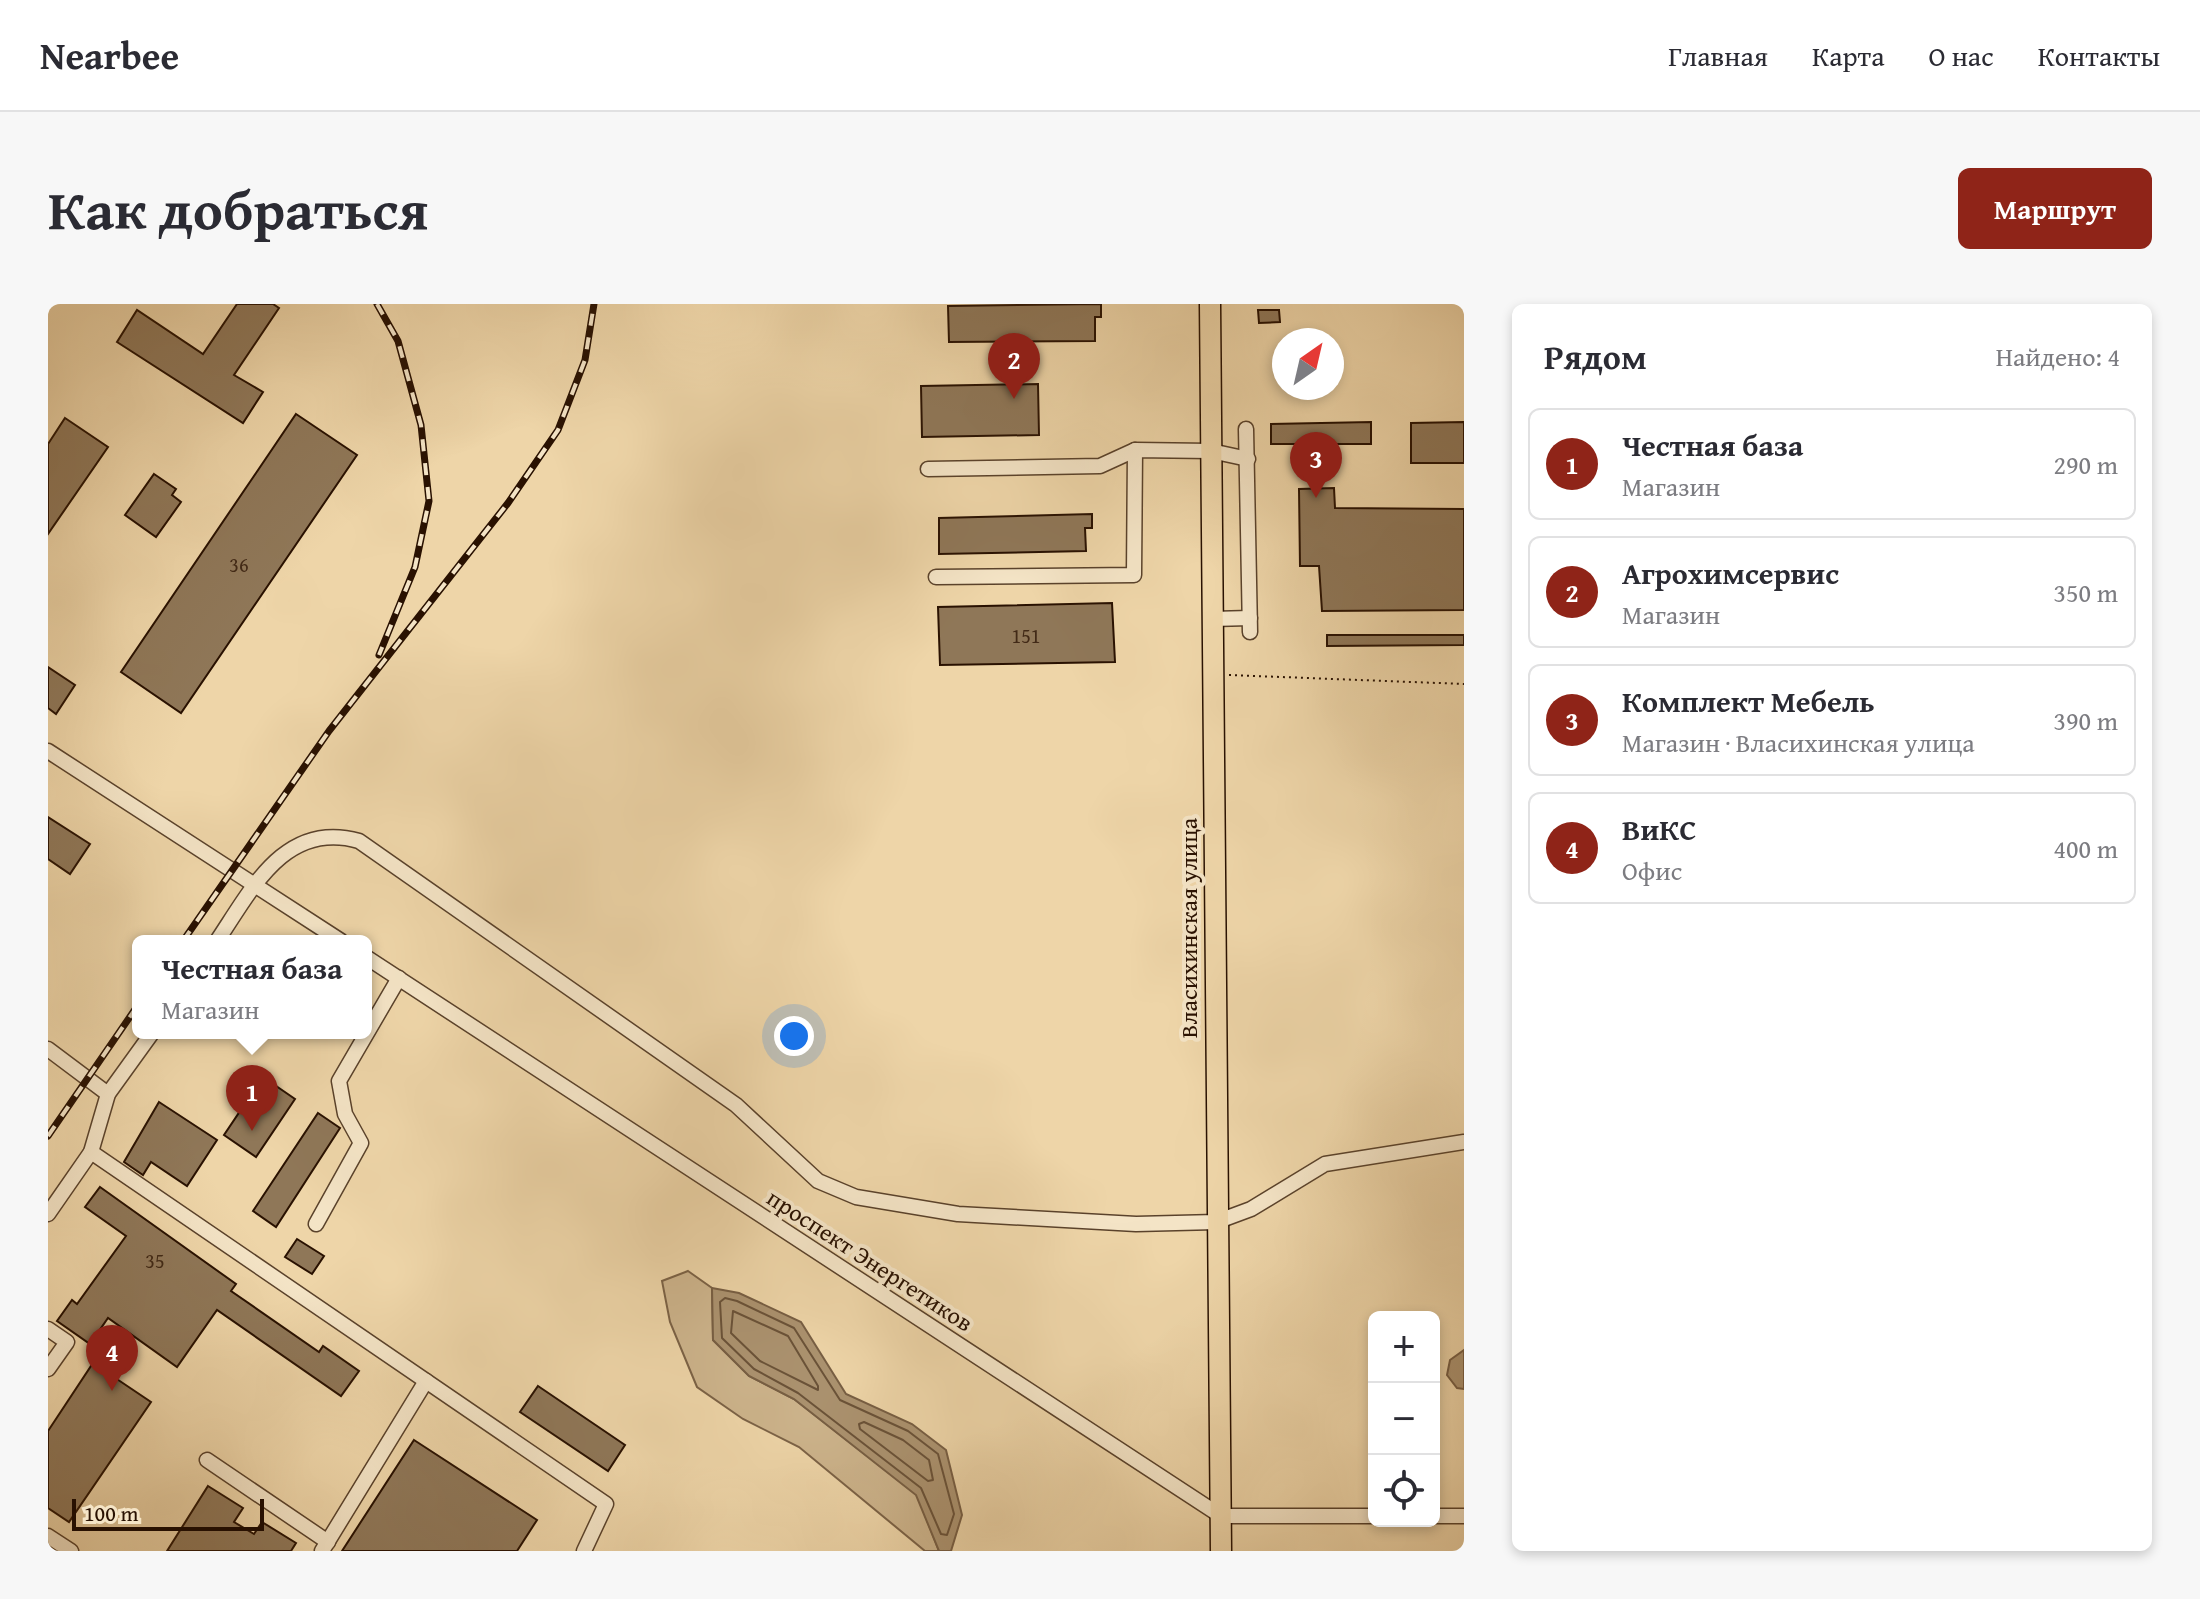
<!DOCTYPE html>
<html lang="ru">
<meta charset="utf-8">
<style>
:root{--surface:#fff;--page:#f7f7f7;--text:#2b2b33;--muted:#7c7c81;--line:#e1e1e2;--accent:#8f2418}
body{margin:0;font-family:"Gentium Book Plus",serif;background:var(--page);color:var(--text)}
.controls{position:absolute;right:24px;bottom:24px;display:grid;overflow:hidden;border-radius:12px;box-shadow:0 4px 12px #0003}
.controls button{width:72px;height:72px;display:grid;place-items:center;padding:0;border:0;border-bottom:2px solid var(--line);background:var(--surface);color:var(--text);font:40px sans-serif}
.compass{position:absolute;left:1224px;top:24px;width:72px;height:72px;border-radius:50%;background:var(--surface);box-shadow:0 4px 12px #0003;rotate:34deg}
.scale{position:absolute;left:24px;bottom:20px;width:192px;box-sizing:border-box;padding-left:8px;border:4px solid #291101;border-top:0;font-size:22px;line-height:28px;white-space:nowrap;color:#291101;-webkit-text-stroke:6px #f4e4c6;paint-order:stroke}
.you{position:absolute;left:746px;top:732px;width:28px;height:28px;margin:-20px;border:6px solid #fff;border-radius:50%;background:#1a73e8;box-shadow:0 0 0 12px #1a73e833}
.badge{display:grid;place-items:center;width:52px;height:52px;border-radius:50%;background:var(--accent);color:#fff;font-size:26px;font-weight:700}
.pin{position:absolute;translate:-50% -66px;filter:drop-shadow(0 2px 4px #0008)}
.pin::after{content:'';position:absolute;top:42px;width:28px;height:24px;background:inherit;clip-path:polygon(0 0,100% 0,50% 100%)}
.popup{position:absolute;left:84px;top:631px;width:240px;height:104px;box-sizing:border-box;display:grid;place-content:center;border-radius:12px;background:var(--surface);filter:drop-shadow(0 2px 6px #0005);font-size:26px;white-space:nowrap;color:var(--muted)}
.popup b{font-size:30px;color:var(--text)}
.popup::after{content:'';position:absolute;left:50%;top:100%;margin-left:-16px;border:16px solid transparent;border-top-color:var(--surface)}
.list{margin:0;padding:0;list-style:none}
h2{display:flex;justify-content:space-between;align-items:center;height:104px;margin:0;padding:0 32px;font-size:34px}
h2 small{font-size:26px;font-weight:400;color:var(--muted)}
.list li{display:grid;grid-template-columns:52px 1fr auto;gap:24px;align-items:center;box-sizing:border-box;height:112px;margin:0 16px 16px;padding:0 16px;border:2px solid var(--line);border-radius:12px}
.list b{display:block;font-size:30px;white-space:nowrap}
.list p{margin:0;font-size:26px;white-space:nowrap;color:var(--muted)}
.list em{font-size:26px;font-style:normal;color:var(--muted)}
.icon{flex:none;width:44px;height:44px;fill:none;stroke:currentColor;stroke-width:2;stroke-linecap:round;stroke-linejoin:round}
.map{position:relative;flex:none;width:1416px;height:1247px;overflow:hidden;border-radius:12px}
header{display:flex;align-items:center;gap:48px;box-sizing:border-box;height:112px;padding:0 40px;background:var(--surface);border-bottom:2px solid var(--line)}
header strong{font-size:38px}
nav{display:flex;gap:44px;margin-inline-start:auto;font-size:28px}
.intro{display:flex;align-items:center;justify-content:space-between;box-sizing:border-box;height:192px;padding:0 48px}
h1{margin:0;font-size:56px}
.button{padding:20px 36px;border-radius:12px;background:var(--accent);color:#fff;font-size:28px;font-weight:700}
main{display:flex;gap:48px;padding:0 48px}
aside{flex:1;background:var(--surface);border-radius:12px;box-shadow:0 4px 12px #0003}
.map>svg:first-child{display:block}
.green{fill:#cdb48c;stroke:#7b6246;stroke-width:2}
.water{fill:#ab926f;stroke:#775e43;stroke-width:2}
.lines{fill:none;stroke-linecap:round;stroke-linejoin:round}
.shore{stroke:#6a5238;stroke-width:2}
.building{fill:#8f7758;stroke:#291101;stroke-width:2}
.minor-casing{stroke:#5a422b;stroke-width:17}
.highway-casing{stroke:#291101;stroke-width:23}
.path{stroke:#291101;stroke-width:2;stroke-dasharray:2 4;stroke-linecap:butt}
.minor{stroke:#f4e4c6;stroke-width:14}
.highway{stroke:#eed5a8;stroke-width:20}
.rail-casing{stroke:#291101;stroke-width:7}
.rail{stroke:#f4e4c6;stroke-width:4;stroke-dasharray:12;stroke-linecap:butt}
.labels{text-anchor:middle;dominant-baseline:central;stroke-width:8;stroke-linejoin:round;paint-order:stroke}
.number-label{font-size:20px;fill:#422a17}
.street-label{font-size:24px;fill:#291101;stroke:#f4e4c6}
</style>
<header>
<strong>Nearbee</strong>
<nav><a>Главная</a><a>Карта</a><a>О нас</a><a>Контакты</a></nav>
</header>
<div class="intro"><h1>Как добраться</h1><a class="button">Маршрут</a></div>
<main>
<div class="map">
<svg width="1416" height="1247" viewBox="0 0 1416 1247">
<rect width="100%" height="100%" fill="#eed5a8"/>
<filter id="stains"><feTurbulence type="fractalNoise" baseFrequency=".0025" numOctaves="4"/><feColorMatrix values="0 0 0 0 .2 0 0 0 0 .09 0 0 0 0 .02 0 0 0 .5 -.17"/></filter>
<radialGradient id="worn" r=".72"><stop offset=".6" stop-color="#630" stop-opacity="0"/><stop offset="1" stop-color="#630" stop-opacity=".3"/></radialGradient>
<!-- green -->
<path class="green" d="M640,967L664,984L665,1036L701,1072L746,1095L869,1191L891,1247H877L751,1143L695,1115L649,1083L622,1018L614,977Z"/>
<!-- water -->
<g class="water">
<path d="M664,984L691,989L753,1018L798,1090L864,1120L898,1146L914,1211L903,1247H891L868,1191L746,1095L701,1072L665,1036Z"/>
<path d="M1416,1046V1085L1409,1084L1399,1071L1402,1056Z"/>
</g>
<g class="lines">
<!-- shore -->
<g class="shore">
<path d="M677,994L689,997L746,1024L792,1096L860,1127L890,1150L906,1210L899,1231L893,1230L873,1184L750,1089L706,1065L674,1034L672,998Z"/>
<path d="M685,1007L740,1032L770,1082V1086L712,1057L683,1029Z"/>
<path d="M816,1118L855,1136L881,1156L885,1176L880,1177L812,1125L811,1120Z"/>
</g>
</g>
<!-- building -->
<g class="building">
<path d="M189,0H225L231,4L186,71L215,88L195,119L69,38L89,6L155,50Z"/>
<path d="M1053,0V13H1047V37L901,38L900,2Z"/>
<path d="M1210,6H1231L1232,18L1211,19Z"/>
<path d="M990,80L991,131L874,133L873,82Z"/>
<path d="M248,110L309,151L133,409L73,368Z"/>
<path d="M17,114L60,143L0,230V140Z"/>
<path d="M1323,118V140H1223V120Z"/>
<path d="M1416,118V159H1363V119Z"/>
<path d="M106,170L128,185L124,191L133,198L108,233L77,211Z"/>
<path d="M1286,184L1287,204L1416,205V306L1274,307L1271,262H1252L1251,185Z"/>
<path d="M1044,210V224H1037L1038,247L891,250V214Z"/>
<path d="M1064,299L1067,358L892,361L890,303Z"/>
<path d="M1279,331H1416V341L1279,342Z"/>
<path d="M0,363L27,381L8,410L0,404Z"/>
<path d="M0,513L42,540L22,570L0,555Z"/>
<path d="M215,773L247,795L208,853L176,831Z"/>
<path d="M111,798L169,836L139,882L103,858L95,871L76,858Z"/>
<path d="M270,809L292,824L228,923L205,907Z"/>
<path d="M52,883L188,980L183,987L271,1048L275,1042L311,1067L293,1092L169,1006L129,1063L60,1014L42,1040L9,1017L24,996L29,1000L78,932L37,903Z"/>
<path d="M249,935L276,952L264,970L237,953Z"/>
<path d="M45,1059L103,1098L21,1218L0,1204V1127Z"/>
<path d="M490,1082L577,1141L560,1167L472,1108Z"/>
<path d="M366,1136L489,1216L469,1247H294Z"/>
<path d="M160,1182L195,1204L186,1218L206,1230L214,1218L248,1239L243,1247H119Z"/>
</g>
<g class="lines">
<!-- minor casing -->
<g class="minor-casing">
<g id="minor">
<path d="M1198,125L1202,328"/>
<path d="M880,165L1052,162L1087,146L1163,147L1200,155"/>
<path d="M888,273L1086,271L1087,146"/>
<path d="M1164,315L1202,314"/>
<path d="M0,447L293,637"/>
<path d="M169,637C204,585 237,516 311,537L688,801L770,877L808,893L910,910L1088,920L1168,918L1203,905L1277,860L1416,838"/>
<path d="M318,653L1173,1212H1326"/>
<path d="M0,745L60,790"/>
<path d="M43,848L558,1200L536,1247"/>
<path d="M0,910L43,848L60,790L104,729"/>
<path d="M268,920L313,839L297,810L291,777L351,674"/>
<path d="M0,1025L19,1038L0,1065"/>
<path d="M159,1156L280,1238"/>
<path d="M1386,1212H1416"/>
<path d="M0,1232L23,1247"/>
<path d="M274,1247L378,1077"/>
</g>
</g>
<!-- highway casing -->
<g class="highway-casing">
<path id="highway" d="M1162,0L1173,1247"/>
</g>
<!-- path -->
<path class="path" d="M1181,371L1416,380"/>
<!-- minor -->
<use href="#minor" class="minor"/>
<!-- highway -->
<use href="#highway" class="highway"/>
<!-- rail casing -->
<g class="rail-casing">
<g id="rail">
<path d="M329,0L350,37L373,121L381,197L367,263L331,351"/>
<path d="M135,637L281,427L460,199L510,126L537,56L546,0"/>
<path d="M0,832L90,701"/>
</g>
</g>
<!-- rail -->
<use href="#rail" class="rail"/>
</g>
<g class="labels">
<!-- number labels -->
<g class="number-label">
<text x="191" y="260">36</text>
<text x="978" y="331">151</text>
<text x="107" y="956">35</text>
</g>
<!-- street labels -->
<g class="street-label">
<text transform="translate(1140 624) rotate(-90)">Власихинская улица</text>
<text transform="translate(822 956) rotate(33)">проспект Энергетиков</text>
</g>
</g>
<rect width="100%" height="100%" filter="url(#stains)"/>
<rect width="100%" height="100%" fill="url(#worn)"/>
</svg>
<div class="controls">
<button>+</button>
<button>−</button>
<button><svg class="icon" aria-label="locate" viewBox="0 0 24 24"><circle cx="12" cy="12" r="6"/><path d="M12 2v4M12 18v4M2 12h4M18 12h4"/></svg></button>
</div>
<svg class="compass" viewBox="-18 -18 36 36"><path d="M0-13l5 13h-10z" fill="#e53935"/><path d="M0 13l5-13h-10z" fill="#7c7c81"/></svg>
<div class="scale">100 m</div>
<div class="you"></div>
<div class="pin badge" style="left:204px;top:827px">1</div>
<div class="popup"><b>Честная база</b>Магазин</div>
<div class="pin badge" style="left:966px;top:95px">2</div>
<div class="pin badge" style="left:1268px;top:194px">3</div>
<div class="pin badge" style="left:64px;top:1087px">4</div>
</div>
<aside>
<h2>Рядом<small>Найдено: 4</small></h2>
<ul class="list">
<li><span class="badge">1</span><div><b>Честная база</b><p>Магазин</p></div><em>290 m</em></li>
<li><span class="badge">2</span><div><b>Агрохимсервис</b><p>Магазин</p></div><em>350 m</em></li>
<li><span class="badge">3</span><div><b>Комплект Мебель</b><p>Магазин · Власихинская улица</p></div><em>390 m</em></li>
<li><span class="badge">4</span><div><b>ВиКС</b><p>Офис</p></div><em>400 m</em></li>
</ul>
</aside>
</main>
